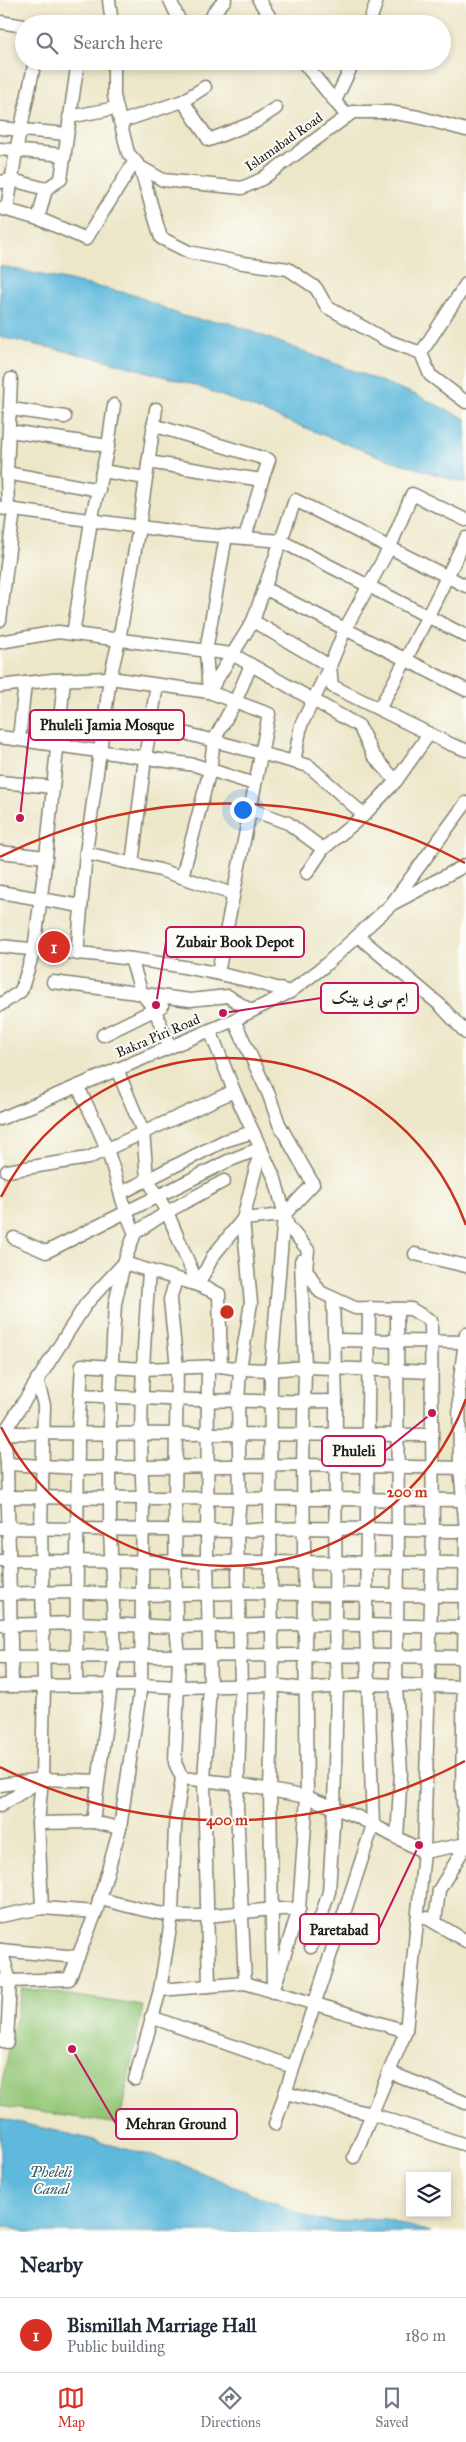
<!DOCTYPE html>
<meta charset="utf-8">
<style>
:root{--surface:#fff;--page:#f6f6f7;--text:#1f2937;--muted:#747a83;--line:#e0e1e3;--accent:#d93025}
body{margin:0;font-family:"IM FELL Great Primer",Amiri,serif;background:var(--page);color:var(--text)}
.controls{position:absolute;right:15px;bottom:15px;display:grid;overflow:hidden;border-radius:0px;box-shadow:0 2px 8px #0003}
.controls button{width:45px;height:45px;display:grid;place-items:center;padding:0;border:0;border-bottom:1px solid var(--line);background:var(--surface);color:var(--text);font:25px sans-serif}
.you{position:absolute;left:242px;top:809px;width:18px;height:18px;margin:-12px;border:4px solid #fff;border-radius:50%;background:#1a73e8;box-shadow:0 0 0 8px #1a73e833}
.badge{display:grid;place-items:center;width:32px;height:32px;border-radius:50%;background:var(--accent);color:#fff;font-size:16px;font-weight:700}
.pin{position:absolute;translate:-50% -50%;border:2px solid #fff;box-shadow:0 1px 5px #0006}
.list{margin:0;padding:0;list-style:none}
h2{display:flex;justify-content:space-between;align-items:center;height:65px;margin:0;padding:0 20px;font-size:21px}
h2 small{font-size:16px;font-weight:400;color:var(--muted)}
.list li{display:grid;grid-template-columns:32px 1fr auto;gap:15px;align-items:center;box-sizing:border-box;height:75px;padding:0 20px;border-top:1px solid var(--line)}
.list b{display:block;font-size:19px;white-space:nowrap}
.list p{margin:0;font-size:16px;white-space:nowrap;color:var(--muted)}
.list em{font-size:16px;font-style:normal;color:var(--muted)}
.icon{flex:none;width:28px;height:28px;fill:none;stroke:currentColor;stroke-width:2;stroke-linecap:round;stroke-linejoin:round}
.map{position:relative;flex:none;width:466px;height:2232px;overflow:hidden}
.search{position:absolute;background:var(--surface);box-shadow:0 2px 8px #0003;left:15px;right:15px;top:15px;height:55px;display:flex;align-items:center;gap:12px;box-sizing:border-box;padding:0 18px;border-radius:28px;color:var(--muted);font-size:19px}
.sheet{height:140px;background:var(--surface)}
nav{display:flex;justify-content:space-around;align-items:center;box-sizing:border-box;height:70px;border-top:1px solid var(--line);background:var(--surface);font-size:14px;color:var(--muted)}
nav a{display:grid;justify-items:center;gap:2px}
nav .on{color:var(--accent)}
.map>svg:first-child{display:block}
.green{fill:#94c778;stroke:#58724a}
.water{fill:#5eb9dc;stroke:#3d6a7c}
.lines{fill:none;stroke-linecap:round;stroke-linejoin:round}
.minor-casing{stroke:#848272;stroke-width:15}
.minor{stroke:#fff;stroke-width:12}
.ring{fill:none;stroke:#c8321e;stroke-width:2.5}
.labels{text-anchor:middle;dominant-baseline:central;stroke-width:4;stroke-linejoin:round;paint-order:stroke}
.street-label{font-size:14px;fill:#1c1c1c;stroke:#fdfcf7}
.water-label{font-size:15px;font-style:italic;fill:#365b69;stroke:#fdfcf7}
.centre{fill:#c8321e;stroke:#fdfcf7;stroke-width:2.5}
.ring-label{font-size:15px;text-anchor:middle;font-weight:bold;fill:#c8321e;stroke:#fdfcf7;stroke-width:4;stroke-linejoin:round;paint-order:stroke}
.leader{fill:none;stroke:#c2185b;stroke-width:2}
.callout-dot{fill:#c2185b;stroke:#fdfcf7;stroke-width:2}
.callout{fill:#fdfcf7;stroke:#c2185b;stroke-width:2}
.callout-label{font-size:15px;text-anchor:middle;font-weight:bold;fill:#1c1c1c}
</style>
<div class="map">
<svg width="466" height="2232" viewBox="0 0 466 2232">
<rect width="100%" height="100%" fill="#fdfcf7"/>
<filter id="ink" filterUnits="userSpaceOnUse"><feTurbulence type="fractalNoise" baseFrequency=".02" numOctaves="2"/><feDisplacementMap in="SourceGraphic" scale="10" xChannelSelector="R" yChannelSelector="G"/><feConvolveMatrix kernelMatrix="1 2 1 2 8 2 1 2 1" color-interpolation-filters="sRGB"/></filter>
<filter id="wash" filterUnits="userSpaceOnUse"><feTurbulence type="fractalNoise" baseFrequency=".0096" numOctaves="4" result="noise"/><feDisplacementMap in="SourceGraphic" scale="20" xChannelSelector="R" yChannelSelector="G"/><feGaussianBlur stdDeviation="1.12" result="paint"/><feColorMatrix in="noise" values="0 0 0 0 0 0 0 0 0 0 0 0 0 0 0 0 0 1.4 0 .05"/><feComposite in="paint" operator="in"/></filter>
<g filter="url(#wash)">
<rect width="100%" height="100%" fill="#ede7c9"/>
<!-- green -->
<path class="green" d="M22,1988L143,2006L119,2124L0,2106V2092Z"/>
<!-- water -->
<g class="water">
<path d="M0,266L135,295L182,316L200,320L227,322L414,394L466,419V484L378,456L194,385L102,359L0,337Z"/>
<path d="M0,2118L86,2138L181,2164L314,2219L338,2222L365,2218L385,2219L430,2232H26L0,2225Z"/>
</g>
</g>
<g filter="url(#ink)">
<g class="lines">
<!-- minor casing -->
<g class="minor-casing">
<g id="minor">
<path d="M109,0L112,24"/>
<path d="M170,0L181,24"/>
<path d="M259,0L274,24"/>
<path d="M0,22L24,26"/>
<path d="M204,24L210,21L214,12L225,0"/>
<path d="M369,24L377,0"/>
<path d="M114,61V96L128,153L140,167L163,180L242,188L262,179L353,112H389L418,117L466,130"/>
<path d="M302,61L347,116"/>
<path d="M183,101L209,140L255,122L276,108"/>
<path d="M335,101L354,61"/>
<path d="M69,117L116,108"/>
<path d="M120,122L183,101L205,87"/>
<path d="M0,128L67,134"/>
<path d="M0,149L65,155"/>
<path d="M140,167L161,238L189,252L243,263L288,269L316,288L327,307L386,340L421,353"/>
<path d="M0,182L12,180L46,189"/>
<path d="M0,208L42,220L86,239L135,161"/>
<path d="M7,210L16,151L35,61"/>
<path d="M38,219L46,189L61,179L78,61"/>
<path d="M466,284L421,353L430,375L466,402"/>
<path d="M11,409L65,417"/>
<path d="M153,425L269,460L262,480"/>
<path d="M10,431L108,446"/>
<path d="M148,462L262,480L245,538"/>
<path d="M102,471L146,478"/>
<path d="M7,473L11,379"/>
<path d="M0,508L185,533L281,541L466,636"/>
<path d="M8,509L7,473L99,490"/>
<path d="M466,586L295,500L253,621L330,666L332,686L450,744L466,750"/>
<path d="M264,588L466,690"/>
<path d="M0,620L14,510"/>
<path d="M73,634L91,521L108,446L114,405"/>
<path d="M0,642L58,632L232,654L359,726L373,755L396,781"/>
<path d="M0,686L52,680L110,678L209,692L269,714L218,973"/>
<path d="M209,692L206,651L226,536"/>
<path d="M209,692L253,621"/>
<path d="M379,709C411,653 438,595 466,538"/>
<path d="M150,724L309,766L364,815"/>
<path d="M0,737L195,765L254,784"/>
<path d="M19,739L25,683"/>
<path d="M294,762L301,725L330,666L345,629L390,547L412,494L466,520"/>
<path d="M0,782L53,787"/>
<path d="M249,809L288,823L323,849"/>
<path d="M0,852L46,857L64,680"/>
<path d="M86,853L110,678L119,640L139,527L156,409"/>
<path d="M132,864L145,758L157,685"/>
<path d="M307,873L323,849L364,815L396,781L429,734"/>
<path d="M182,877L210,770L214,740L235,702L251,665"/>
<path d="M0,892L81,906"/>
<path d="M393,902L466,803"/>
<path d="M358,936L440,1005L466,1033"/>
<path d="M0,946C35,950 71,952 107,956C169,963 231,974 290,992"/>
<path d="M77,954L86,853L160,870L233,894"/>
<path d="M131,959L142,994L155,1010L169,1046"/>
<path d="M53,982L190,1000L228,996L251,1011"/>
<path d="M0,1005L21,991L34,950L46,857"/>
<path d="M234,1020L269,1095L279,1124L313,1184L284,1215L271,1370L270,1528L273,1685L270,1789L273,1992"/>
<path d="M103,1035L162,1006"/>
<path d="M117,1069L143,1132L147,1178L167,1212L198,1285"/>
<path d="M78,1087C88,1108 99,1128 107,1150C118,1178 121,1206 135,1233L124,1263L198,1285L219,1294L221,1366"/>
<path d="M0,1119L234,1020L290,992L322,968L392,904L466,865"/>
<path d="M7,1171L88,1158L234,1091"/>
<path d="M121,1193L224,1141L253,1132"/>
<path d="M135,1233L167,1212L224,1181"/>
<path d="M14,1238L46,1252L228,1161L261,1148"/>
<path d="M415,1254L466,1266"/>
<path d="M198,1285L213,1256L243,1219L284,1215"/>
<path d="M466,1334L459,1386L460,1468L466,1531L462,1790L466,1838"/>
<path d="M335,1340L465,1342"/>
<path d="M208,1367L207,1562L210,1686L204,1780L209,1986"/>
<path d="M37,1379L44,1405L41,1528L44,1686L42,1779L38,1823L42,1908"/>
<path d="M80,1395C166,1400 251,1402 336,1401"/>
<path d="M0,1433L430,1435"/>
<path d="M7,1464L79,1468L303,1465L466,1468"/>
<path d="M0,1497L466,1500"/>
<path d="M0,1528L237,1531C313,1525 390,1531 466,1531"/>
<path d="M0,1561L466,1563"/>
<path d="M0,1594L67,1592L142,1595L238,1593L466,1596"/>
<path d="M0,1625L77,1623L176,1627L304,1624L466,1627"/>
<path d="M0,1657L304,1655L466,1657"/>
<path d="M76,1685L78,1435L82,1365L143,1369L221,1366L240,1369L271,1370L305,1367L432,1372"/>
<path d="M0,1686L141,1685L177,1687L273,1685L305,1689L367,1684L466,1687"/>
<path d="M12,1686L7,1464L4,1433L86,1304L124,1263"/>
<path d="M182,1778L238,1784L307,1797L358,1817L424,1852L466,1844"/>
<path d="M0,1785L42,1779L98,1781"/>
<path d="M0,1806L38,1782"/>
<path d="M38,1823L93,1822"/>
<path d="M120,1828L93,1822L115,1655L110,1529V1397L115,1304L124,1263"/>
<path d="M397,1838L401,1772L396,1685L398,1563L397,1309"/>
<path d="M99,1899C123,1904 147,1912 171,1915C213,1920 256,1907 299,1909"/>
<path d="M0,1916L42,1908L96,1912"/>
<path d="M427,1918L466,1941"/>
<path d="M435,1922L439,1890L466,1845"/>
<path d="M311,1947L329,1892L334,1808L337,1687L335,1626L336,1401L333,1298"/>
<path d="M0,1950L78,1957"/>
<path d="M1,1950L10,1981L69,1979L96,1912L120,1828L141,1685L143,1498C138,1423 144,1346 149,1271"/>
<path d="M0,1980L10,1981L7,2042L0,2040"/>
<path d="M276,1982L299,1909L307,1797L303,1465L305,1367L301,1261"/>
<path d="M245,1983L237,1808L241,1685L237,1531L240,1498L238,1403L240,1369L251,1303L243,1219L261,1148"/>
<path d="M160,1990L245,1983L406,2031L424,1852L433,1531L431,1321L411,1309L355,1308L320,1292L306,1269L308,1250L288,1226L275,1179L234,1091L210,1030"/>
<path d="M151,2017L293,2067"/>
<path d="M389,2072L466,2103"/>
<path d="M135,2079L160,1990L172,1915L175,1826L182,1778L175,1763L179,1656L176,1627L175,1497L177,1368L170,1300L176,1279"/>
<path d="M285,2093L372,2114L466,2145"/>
<path d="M275,2124L373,1825L366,1626L369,1308"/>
<path d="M354,2157L406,2031"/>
</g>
</g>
<!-- minor -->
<use href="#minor" class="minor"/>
</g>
</g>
<!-- distance rings -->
<g class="ring">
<path d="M466 1399A254 254 0 0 1 1 1427M1 1197A254 254 0 0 1 466 1225"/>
<path d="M465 1761A508 508 0 0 1 0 1767M0 857A508 508 0 0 1 465 863"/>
</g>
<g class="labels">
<!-- street labels -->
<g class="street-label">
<text transform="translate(284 142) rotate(-35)">Islamabad Road</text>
<text transform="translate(158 1036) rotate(-23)">Bakra Piri Road</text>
</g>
<!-- water labels -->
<g class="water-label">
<text x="51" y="2172">Pheleli<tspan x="51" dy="17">Canal</tspan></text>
</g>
</g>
<circle cx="227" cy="1312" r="8" class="centre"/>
<g class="ring-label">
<text x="407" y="1497">200 m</text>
<text x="227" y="1825">400 m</text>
</g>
<!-- callouts -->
<path class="leader" d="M20 818L30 725M156 1005L166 942M223 1013L321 998M432 1413L385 1451M419 1845L379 1929M72 2049L116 2124"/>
<g class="callout-dot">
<circle cx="20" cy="818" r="5"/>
<circle cx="156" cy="1005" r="5"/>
<circle cx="223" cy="1013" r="5"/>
<circle cx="432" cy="1413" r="5"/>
<circle cx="419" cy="1845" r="5"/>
<circle cx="72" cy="2049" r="5"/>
</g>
<g class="callout">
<rect x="30" y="710" width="154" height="30" rx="5"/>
<rect x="166" y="927" width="138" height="30" rx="5"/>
<rect x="321" y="983" width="97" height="30" rx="5"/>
<rect x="322" y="1436" width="63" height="30" rx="5"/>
<rect x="300" y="1914" width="79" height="30" rx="5"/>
<rect x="116" y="2109" width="121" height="30" rx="5"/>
</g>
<g class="callout-label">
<text x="107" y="730">Phuleli Jamia Mosque</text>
<text x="235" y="947">Zubair Book Depot</text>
<text x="370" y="1003">ایم سی بی بینک</text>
<text x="354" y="1456">Phuleli</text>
<text x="339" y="1935">Paretabad</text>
<text x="176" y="2129">Mehran Ground</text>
</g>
</svg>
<div class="controls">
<button><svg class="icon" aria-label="layers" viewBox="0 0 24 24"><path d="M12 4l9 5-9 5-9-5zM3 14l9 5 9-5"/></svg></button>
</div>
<div class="you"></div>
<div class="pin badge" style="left:54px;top:947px">1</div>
<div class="search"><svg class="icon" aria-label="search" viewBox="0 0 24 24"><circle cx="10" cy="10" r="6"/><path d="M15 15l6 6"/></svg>Search here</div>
</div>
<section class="sheet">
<h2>Nearby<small></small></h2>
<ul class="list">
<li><span class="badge">1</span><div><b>Bismillah Marriage Hall</b><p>Public building</p></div><em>180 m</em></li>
</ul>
</section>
<nav>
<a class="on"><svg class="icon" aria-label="map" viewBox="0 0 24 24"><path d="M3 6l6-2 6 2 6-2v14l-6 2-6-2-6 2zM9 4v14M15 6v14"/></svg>Map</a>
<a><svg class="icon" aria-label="directions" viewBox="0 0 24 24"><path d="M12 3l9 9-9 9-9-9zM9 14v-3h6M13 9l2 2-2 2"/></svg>Directions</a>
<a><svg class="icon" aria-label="saved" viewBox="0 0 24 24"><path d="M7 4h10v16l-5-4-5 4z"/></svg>Saved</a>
</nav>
